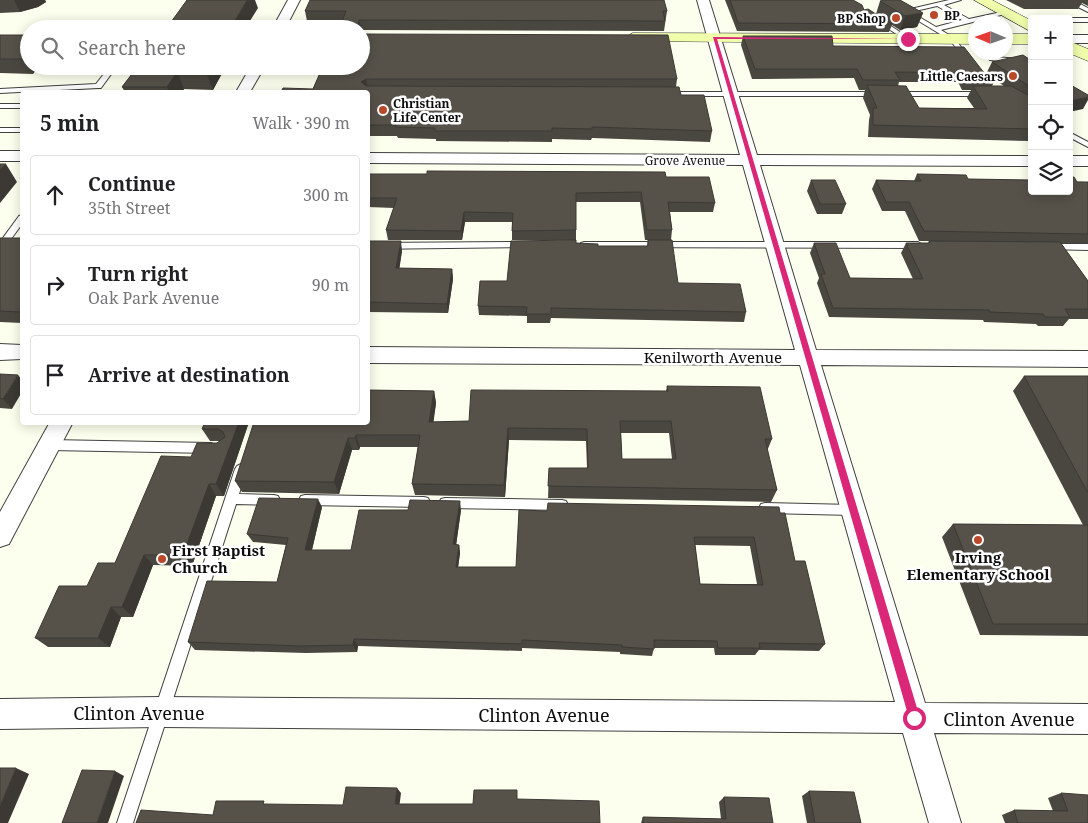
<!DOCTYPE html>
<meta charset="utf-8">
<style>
:root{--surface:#fff;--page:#f6f6f6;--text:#202124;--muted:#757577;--line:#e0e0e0}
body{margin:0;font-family:"Noto Serif",serif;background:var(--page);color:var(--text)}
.controls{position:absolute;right:15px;top:15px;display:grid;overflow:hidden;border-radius:5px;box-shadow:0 2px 12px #0003}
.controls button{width:45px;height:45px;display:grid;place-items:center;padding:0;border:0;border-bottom:1px solid var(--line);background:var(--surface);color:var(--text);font:25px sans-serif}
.compass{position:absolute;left:968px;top:15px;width:45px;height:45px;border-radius:50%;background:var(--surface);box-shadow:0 2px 12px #0003;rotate:272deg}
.stop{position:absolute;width:15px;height:15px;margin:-11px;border:4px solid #db2777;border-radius:50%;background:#fff}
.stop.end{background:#db2777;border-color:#fff;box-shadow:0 1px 5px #0008}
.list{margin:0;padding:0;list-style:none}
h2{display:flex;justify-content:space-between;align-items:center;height:65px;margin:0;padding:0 20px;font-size:21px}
h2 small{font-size:16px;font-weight:400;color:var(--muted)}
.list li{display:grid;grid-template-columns:32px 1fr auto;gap:15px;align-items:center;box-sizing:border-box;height:80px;margin:0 10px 10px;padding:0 10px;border:1px solid var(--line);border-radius:5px}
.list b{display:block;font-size:19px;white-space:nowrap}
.list p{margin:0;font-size:16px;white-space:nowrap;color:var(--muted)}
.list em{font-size:16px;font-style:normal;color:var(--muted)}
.icon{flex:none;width:28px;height:28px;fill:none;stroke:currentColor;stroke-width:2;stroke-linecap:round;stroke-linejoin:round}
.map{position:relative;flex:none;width:1088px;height:823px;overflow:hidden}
.search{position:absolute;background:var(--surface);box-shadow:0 2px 12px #0003;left:20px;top:20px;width:350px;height:55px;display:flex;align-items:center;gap:12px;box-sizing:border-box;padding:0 18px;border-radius:28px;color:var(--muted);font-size:19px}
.panel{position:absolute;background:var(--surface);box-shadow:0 2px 12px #0003;left:20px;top:90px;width:350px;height:335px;border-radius:5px}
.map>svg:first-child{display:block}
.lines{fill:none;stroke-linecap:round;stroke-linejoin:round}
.lane-casing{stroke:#404040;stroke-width:2}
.street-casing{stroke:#404040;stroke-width:2}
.secondary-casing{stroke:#2f2f2f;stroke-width:1}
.lane{fill:#fff;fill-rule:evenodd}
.street{fill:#fff;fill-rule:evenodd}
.secondary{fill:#f0fdab;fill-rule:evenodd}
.wall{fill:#4a4740;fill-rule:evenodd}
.shaded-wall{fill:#3c3934}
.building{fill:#56524a;stroke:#3c3934;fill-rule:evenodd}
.route{fill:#db2777}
.poi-dot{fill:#ba4929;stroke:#fff;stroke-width:2}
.labels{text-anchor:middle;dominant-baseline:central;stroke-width:5;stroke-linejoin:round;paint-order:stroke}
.far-poi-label{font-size:12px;font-weight:bold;fill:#0d0d0d;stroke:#fff;text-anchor:start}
.far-street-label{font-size:12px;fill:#0d0d0d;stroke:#fff}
.street-label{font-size:15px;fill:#0d0d0d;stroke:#fff}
.poi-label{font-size:15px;font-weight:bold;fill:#0d0d0d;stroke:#fff;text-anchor:start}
.near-street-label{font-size:18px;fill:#0d0d0d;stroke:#fff}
</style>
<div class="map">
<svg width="1088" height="823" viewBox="0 0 1088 823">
<rect width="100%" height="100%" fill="#fdffee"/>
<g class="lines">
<!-- lane casing -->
<g class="lane-casing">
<g id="lane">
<path d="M949,0H961L944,5L969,19L1006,11L1009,13L941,30L954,38L969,57V59H965L950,40L902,11ZM937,6L962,20L936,27L911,12Z"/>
<path d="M1064,0H1072L1088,8V12Z"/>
<path d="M878,18L880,19L911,39L906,40L876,21L875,20Z"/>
<path d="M1069,18H1088V22H1069V19H1067Z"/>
<path d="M983,52H990L994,57L1021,59L1032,63V68L1020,63L990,60Z"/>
<path d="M110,66H117L101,88H98L0,93V89L96,84Z"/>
<path d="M662,92H879L883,94L879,96H662Z"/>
<path d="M892,92H984L988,94L984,96H892Z"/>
<rect x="0" y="104" width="22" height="4"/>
<rect x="0" y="128" width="22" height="4"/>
<path d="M1069,132L1088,142V147L1069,137Z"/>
<path d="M22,215V224L3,250L0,251V242L19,216Z"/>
<path d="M526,242L529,243V247L368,249V243Z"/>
<path d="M584,242H918L923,245L918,248L581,247V243Z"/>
<path d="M1049,244H1088V250L1046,249V245Z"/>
<path d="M50,440L211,443L215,445L217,448L215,451L211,453L50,450L46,448L44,445L46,442Z"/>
<path d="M241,464L245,466L247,469L239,494L274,495L278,496L280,500L278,504L274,505L236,504L133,823H117L235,469L237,466Z"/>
<path d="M305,495L424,497L428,498L430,502L428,506L424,507L305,505L301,504L299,500L301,496Z"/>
<path d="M445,498L562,500L566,501L568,505L566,509L562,510L445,508L441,507L439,503L441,499Z"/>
<path d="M765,503L853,505L857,506L859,510L857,514L853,515L765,513L761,512L759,508L761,504Z"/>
</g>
</g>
<!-- street casing -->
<g class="street-casing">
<g id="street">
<path d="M288,0H300L285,29H272Z"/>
<path d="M697,0H709L757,155L1032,156V166L760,165L816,350L1088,351V367L821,365L925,703L1088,704V734L934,733L961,823H929L903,733L162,727L0,729V699L162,697L895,702L800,365L368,363V347L795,350L743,165L368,163V153L740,155Z"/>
<rect x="1069" y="35" width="19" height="8"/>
<path d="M251,66H265L250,92H236Z"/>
<rect x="0" y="151" width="22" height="10"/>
<rect x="1069" y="156" width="19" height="10"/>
<path d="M0,344L22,345V359L0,360Z"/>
<path d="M50,422H73L9,544L0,547V512Z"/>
</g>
</g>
<!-- secondary casing -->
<g class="secondary-casing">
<g id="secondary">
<path d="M974,0H992L1032,21V32Z"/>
<path d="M633,33L976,34V44L627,41L625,38Z"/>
<rect x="1006" y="34" width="26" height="10"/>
<path d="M1069,41L1088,49V61L1069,53Z"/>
</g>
</g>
<!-- lane -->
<use href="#lane" class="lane"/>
<!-- street -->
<use href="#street" class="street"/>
<!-- secondary -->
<use href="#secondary" class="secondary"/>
</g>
<!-- wall -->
<g class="wall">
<path d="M0,0H45L46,2L38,7L20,12L0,13Z"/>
<path d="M723,0H853L864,10L876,14L880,1L923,13L917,27L900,30L892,25L889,32L737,31L725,0Z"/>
<path d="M1006,0H1088V6L1082,3L1078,9H1024Z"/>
<path d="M305,11H667L664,31L361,30V29H339L342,21H307Z"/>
<path d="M0,35H29L33,74L0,73Z"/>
<path d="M743,36L833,46L985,74L995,80L992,86H1004L986,74L992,62L1032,61V144H1030L1029,141L868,137L869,120L870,115L863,98L865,90H859L854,78L752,79L741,45ZM899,82H958L962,90H971L967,98L974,108H919L898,86Z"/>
<path d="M138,66H226L213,90L184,89L182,92H125L122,87Z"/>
<path d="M323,66L677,79L676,87L681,95L712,131L710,142L592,138L591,140L552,139V142L436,141V139L398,138L397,136H368V92L313,89Z"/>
<path d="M368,174L666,177L715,203L713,212H670L672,230L671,240H645L640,202H576V240H512V222H465L462,240H388L386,230L394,208L368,207Z"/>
<path d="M917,174L968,179L1088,182V243H1061L1088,281V319H1069L1063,326H1038L1036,324L984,322L983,320L829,317L817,283L819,278L810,253L814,243L850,278L913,279L901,253L906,243H928L929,241H919L905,211H882L872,189L876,180L914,181Z"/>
<path d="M811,180L846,204L842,214H817L807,191Z"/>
<path d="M0,238H22V323L0,322Z"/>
<path d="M648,240L678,283L746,312L744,322L551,318L550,323H527V316L479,315L478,306L507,281L576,243L598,246H647Z"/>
<path d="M368,241L402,251L399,268L452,269L453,279L448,313L368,312Z"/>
<path d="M0,374L12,409L0,408Z"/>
<path d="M1024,376H1088V636L980,635L942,537L953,524L1083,525L1013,391Z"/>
<path d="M368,382L370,390L434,391L436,403L433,422L469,421L666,391L667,386L772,439L767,451L777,490L771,502L548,498L549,468H587L586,441L509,440L505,497L415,495L412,484L418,447H360L359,450H352L339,494L242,492L235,481ZM621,433H669L672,459H622Z"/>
<path d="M205,422H249L224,496H216L192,566L153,565L133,617H121L110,647H48L35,638L87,586L115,563L191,457L220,441H210L202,429Z"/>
<path d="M322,507L312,550H351L461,510L456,545H459L460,553L458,567H516L780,513L795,561L825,644L819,651L759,650L755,655H715L714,648H654L652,656L620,654V652L522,648V651L358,646L357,652L306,653L195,650L188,642L277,582L286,545L253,542L247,534ZM695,545L750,546L757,584H700Z"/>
<path d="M809,791L861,823H807L802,796Z"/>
<path d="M1061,793L1088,823H1005L1002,815L1014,810L1053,811L1048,798Z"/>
<path d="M724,797L773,823H641L643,817L721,819L719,802Z"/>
</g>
<!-- shaded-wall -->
<g class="shaded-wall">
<path d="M14,0H45L46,2L38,7L20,12Z"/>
<path d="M247,0H255L258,8L245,29H230Z"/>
<path d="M923,13L917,27L900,30L905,16Z"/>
<path d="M359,20L361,29H358Z"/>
<path d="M29,55V66H39L33,74L25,59Z"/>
<path d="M210,66H226L213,90L206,72Z"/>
<path d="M177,72L184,89L182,92H169L167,87Z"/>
<path d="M366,79L368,89L361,82Z"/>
<path d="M1088,97V100L1083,109L1069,112V101Z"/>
<path d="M6,164L17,182L0,203V170Z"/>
<path d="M464,212L465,222L462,240L461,231Z"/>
<path d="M401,241L402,251L398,278L396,268Z"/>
<path d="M452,269L453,279L448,313L447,304Z"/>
<path d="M18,375L22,380V392L12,409L3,399Z"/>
<path d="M434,391L436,403L432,434L429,422Z"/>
<path d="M239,422H249L224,496L216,484Z"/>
<path d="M508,428L509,440L505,497L504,485Z"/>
<path d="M356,435L360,447L359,450L355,438Z"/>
<path d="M348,438L352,450L339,494L334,482Z"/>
<path d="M209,484L216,496L192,566L183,555Z"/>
<path d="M318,499L322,507L310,558L305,550Z"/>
<path d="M460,501L461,510L455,553L453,544Z"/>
<path d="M459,545L460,553L457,575L456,567Z"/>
<path d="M144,555L153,565L133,617L122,607Z"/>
<path d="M111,607L121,617L110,647L98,638Z"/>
<path d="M354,639L358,646L357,652L353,645Z"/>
<path d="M16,768L29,774L8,823H0V806Z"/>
<path d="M115,771L124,776L108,823H97Z"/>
<path d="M397,788L401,793L399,809L395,804Z"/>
</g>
<!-- building -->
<g class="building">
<path d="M187,0H247L230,29H166Z"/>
<path d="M310,0H664L667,11H663L665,21L359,20L358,29H339L346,11H305Z"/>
<path d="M730,0H853L862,5L864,10L868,9L892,24L738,23Z"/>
<path d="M885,0H900L923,13L905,16L880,1Z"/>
<path d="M361,34L668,35L677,79H366L361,82L366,86L679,87L681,95H704L712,131L592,127V129L552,128V131H435V128L396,127V125H368V92H281L283,88L313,89L323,66H361Z"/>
<path d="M0,35H29V55L25,59H0Z"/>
<path d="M743,36H832L833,46L964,47L985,74L995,80H967L962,73L895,72L900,80H863L857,69H755Z"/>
<path d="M1023,55L1032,61V88L992,62Z"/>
<path d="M138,66H210L206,72H177L167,87H122Z"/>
<path d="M1069,84L1088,95V97L1069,101Z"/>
<path d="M867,85L906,86L919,108L987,109L973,86H1011L1032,97V129L873,125V108H877Z"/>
<path d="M0,164H6L0,170Z"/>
<path d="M427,171L665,172L666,177H709L715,203L668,202L672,230H647L641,192L576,193V230L512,231L513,213L464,212L461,231L386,230L397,198H368V174H427Z"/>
<path d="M917,174L966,175L968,179L1032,180V191H1069V177H1074L1077,182H1088V234L924,231L909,202H886L876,180L921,181Z"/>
<path d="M811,180H835L846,204H820Z"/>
<path d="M0,238H22V312L0,311Z"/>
<path d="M576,240V243L598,244V246H648V240H672L678,283L740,284L746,312L551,308V314H526L527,307L478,306L480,281H507L511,241Z"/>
<path d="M368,241H401L396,268L452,269L447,304L368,302Z"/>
<path d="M929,241L1060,242L1088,281V309H1065L1070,317H1045L1043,314L990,312L989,310L833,308L821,274H825L814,243H836L850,278L923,279L906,243H930Z"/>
<path d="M0,374L18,375L3,399L0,398Z"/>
<path d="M1024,376H1088V493Z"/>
<path d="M667,386L760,387L772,439H765L777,490L548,486L549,468H588L587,429L508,428L504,485L412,484L420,435H356L355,438H348L334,482L235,481L254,422H368V390L434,391L429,422L469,421L471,390L668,391ZM620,421H671L676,459H622Z"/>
<path d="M205,422H239L216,484H209L183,555H144L122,607H111L98,638H35L59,586H87L98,563H115L161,456L191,457L197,443H217L225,437L223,432L218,429H202Z"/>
<path d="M259,498L318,499L305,550H351L359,510H408L410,500L460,501L453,544L459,545L456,567H516L519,510L547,511L548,503L779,507L780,513H785L795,561H805L825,644L759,643L760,648H718L717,641L654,640V649L622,647V645L522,640V644L354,639L353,645L301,646L188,642L207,581L277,582L288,538L247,534ZM694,537H754L763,585L700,584Z"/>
<path d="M953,524L1088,525V624H993Z"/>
<path d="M0,768H16L0,806Z"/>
<path d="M82,770L115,771L97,823H62Z"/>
<path d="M346,787L397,788L395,804H473L474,790H517V799L599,801L600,823H136L141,810L213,815L216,801H264L263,804L343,805Z"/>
<path d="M809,791L854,792L861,823H815Z"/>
<path d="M1061,793L1088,795V823H1018L1014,810L1068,811Z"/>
<path d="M724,797L769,798L773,823H643V817L726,819Z"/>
</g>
<!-- route -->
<path class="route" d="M713,37L910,39H717L920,718L914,723L909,718Z"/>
<!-- markers -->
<g class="poi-dot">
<circle cx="934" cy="15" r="5"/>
<circle cx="896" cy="18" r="5"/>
<circle cx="1013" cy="76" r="5"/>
<circle cx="383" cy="110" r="5"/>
<circle cx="978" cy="540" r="5"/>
<circle cx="162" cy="559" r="5"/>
</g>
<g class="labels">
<!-- far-poi labels -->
<g class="far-poi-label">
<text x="944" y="15">BP</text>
<text x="886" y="18" text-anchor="end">BP Shop</text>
<text x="1003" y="76" text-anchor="end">Little Caesars</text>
<text x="393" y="103">Christian<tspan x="393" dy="14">Life Center</tspan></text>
</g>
<!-- far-street labels -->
<g class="far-street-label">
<text x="685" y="160">Grove Avenue</text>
</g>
<!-- street labels -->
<g class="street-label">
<text x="713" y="357">Kenilworth Avenue</text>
</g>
<!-- poi labels -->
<g class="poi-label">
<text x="172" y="550">First Baptist<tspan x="172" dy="17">Church</tspan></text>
<text x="978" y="557" text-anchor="middle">Irving<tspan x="978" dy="17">Elementary School</tspan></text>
</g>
<!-- near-street labels -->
<g class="near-street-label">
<text x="139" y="713">Clinton Avenue</text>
<text x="544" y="715">Clinton Avenue</text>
<text x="1009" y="719">Clinton Avenue</text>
</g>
</g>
</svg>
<div class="controls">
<button>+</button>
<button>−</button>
<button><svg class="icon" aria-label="locate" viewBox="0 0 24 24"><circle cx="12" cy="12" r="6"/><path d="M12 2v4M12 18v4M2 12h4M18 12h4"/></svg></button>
<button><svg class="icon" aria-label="layers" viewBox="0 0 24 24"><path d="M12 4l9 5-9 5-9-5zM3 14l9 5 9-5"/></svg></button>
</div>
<svg class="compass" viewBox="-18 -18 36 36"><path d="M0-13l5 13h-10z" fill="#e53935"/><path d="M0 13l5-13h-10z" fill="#757577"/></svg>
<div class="stop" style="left:914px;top:718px"></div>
<div class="stop end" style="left:908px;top:39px"></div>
<div class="search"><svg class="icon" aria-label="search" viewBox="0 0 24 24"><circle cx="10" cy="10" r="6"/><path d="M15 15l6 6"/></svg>Search here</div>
<section class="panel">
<h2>5 min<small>Walk · 390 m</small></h2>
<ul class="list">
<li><svg class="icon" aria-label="ahead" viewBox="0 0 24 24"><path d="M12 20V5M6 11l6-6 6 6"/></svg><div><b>Continue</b><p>35th Street</p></div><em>300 m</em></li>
<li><svg class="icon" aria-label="right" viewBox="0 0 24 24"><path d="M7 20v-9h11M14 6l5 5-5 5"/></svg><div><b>Turn right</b><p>Oak Park Avenue</p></div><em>90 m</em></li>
<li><svg class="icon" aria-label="arrive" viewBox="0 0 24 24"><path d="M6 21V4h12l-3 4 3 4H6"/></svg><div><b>Arrive at destination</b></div></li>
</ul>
</section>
</div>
